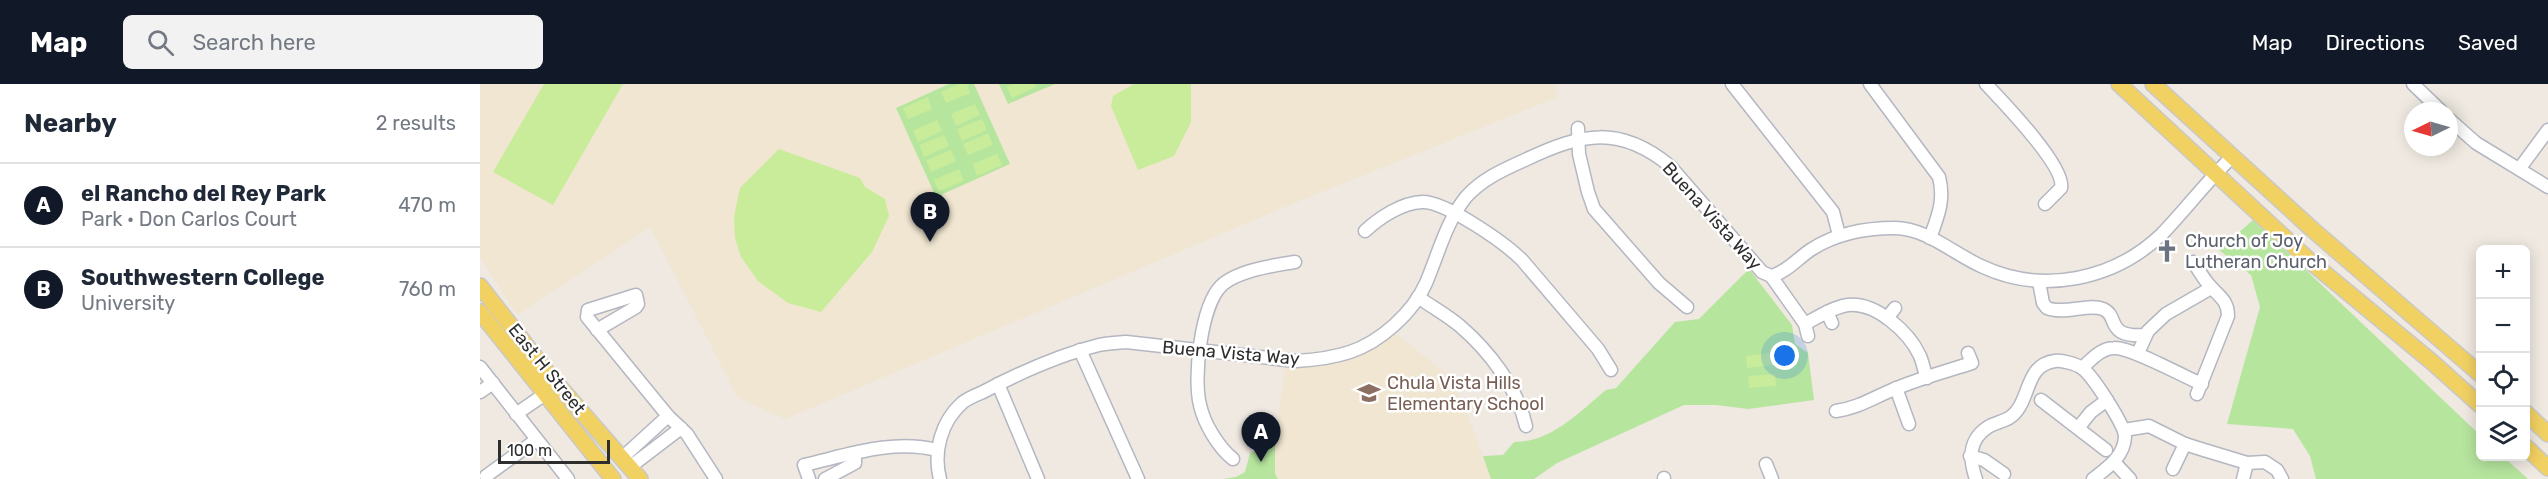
<!DOCTYPE html>
<meta charset="utf-8">
<style>
:root{--surface:#fff;--page:#f2f2f3;--text:#1f2937;--muted:#747a83;--line:#e0e1e3;--accent:#111827}
body{margin:0;font-family:Rubik,sans-serif;background:var(--page);color:var(--text)}
.controls{position:absolute;right:18px;bottom:18px;display:grid;overflow:hidden;border-radius:9px;box-shadow:0 3px 15px #0003}
.controls button{width:54px;height:54px;display:grid;place-items:center;padding:0;border:0;border-bottom:2px solid var(--line);background:var(--surface);color:var(--text);font:30px sans-serif}
.compass{position:absolute;left:1924px;top:18px;width:54px;height:54px;border-radius:50%;background:var(--surface);box-shadow:0 3px 15px #0003;rotate:265deg}
.scale{position:absolute;left:18px;bottom:15px;width:112px;box-sizing:border-box;padding-left:6px;border:3px solid #2e2e2e;border-top:0;font-size:16px;line-height:21px;white-space:nowrap;color:#2e2e2e;-webkit-text-stroke:4px #fff;paint-order:stroke}
.you{position:absolute;left:1305px;top:272px;width:21px;height:21px;margin:-15px;border:4px solid #fff;border-radius:50%;background:#1a73e8;box-shadow:0 0 0 9px #1a73e833}
.badge{display:grid;place-items:center;width:39px;height:39px;border-radius:50%;background:var(--accent);color:#fff;font-size:20px;font-weight:700}
.pin{position:absolute;translate:-50% -50px;filter:drop-shadow(0 2px 3px #0008)}
.pin::after{content:'';position:absolute;top:32px;width:21px;height:18px;background:inherit;clip-path:polygon(0 0,100% 0,50% 100%)}
.list{margin:0;padding:0;list-style:none}
h2{display:flex;justify-content:space-between;align-items:center;height:78px;margin:0;padding:0 24px;font-size:26px}
h2 small{font-size:20px;font-weight:400;color:var(--muted)}
.list li{display:grid;grid-template-columns:39px 1fr auto;gap:18px;align-items:center;box-sizing:border-box;height:84px;padding:0 24px;border-top:2px solid var(--line)}
.list b{display:block;font-size:22px;white-space:nowrap}
.list p{margin:0;font-size:20px;white-space:nowrap;color:var(--muted)}
.list em{font-size:20px;font-style:normal;color:var(--muted)}
.icon{flex:none;width:33px;height:33px;fill:none;stroke:currentColor;stroke-width:2;stroke-linecap:round;stroke-linejoin:round}
.map{position:relative;flex:none;width:2068px;height:395px;overflow:hidden}
header{display:flex;align-items:center;gap:36px;box-sizing:border-box;height:84px;padding:0 30px;background:var(--accent);color:#fff}
header strong{font-size:28px}
nav{display:flex;gap:33px;margin-inline-start:auto;font-size:21px}
.search{width:420px;height:54px;background:var(--page);display:flex;align-items:center;gap:15px;box-sizing:border-box;padding:0 21px;border-radius:9px;color:var(--muted);font-size:22px}
main{display:flex}
aside{flex:1;background:var(--surface)}
.map>svg:first-child{display:block}
.education{fill:#f0e6d1}
.green{fill:#b6e59e}
.pitch{fill:#c9ec9a}
.lines{fill:none;stroke-linecap:round;stroke-linejoin:round}
.minor-casing{stroke:#b4b7c1;stroke-width:15}
.major-casing{stroke:#c9c9c9;stroke-width:18}
.minor{stroke:#fff;stroke-width:12}
.major{stroke:#f2d163;stroke-width:15}
.labels{text-anchor:middle;dominant-baseline:central;stroke-width:5;stroke-linejoin:round;paint-order:stroke}
.street-label{font-size:18px;fill:#2e2e2e;stroke:#fff}
.worship-label{font-size:18px;fill:#5b616d;stroke:#fff;text-anchor:start}
.education-label{font-size:18px;fill:#785e54;stroke:#fff;text-anchor:start}
</style>
<header>
<strong>Map</strong>
<div class="search"><svg class="icon" aria-label="search" viewBox="0 0 24 24"><circle cx="10" cy="10" r="6"/><path d="M15 15l6 6"/></svg>Search here</div>
<nav><a>Map</a><a>Directions</a><a>Saved</a></nav>
</header>
<main>
<aside>
<h2>Nearby<small>2 results</small></h2>
<ul class="list">
<li><span class="badge">A</span><div><b>el Rancho del Rey Park</b><p>Park · Don Carlos Court</p></div><em>470 m</em></li>
<li><span class="badge">B</span><div><b>Southwestern College</b><p>University</p></div><em>760 m</em></li>
</ul>
</aside>
<div class="map">
<svg width="2068" height="395" viewBox="0 0 2068 395">
<rect width="100%" height="100%" fill="#efe9e1"/>
<!-- education -->
<g class="education">
<path d="M0,0H1074L1078,13L812,120L305,335L258,314L170,143L37,231L0,173Z"/>
<path d="M916,250L968,291L986,326L1011,395H798L795,390V360L805,282H837L890,266Z"/>
</g>
<!-- green -->
<g class="green">
<path d="M469,0H494L530,80L456,113L416,24Z"/>
<path d="M519,0H575L528,20Z"/>
<path d="M1773,136L2000,351V372L2024,373L2048,395H1836L1830,372L1813,345L1747,340L1780,223L1771,191L1739,166Z"/>
<path d="M1269,185L1312,241L1315,260L1328,269L1334,316L1268,325L1236,321H1204L1077,379L1054,395H1011L1003,372L1023,371L1034,358C1072,358 1098,329 1126,306L1136,304L1195,238L1219,235Z"/>
<path d="M795,360V390L798,395H743L756,393L765,388L770,369Z"/>
</g>
<!-- pitch -->
<g class="pitch">
<path d="M64,0H143L73,121L13,88Z"/>
<path d="M479,0H487L490,9L466,19L461,8Z"/>
<path d="M533,0H555L556,3L532,14L527,3Z"/>
<path d="M654,0H711V38L694,72L658,86L631,22L633,12Z"/>
<path d="M448,13L452,25L428,35L423,24Z"/>
<path d="M495,20L500,31L476,42L471,30Z"/>
<path d="M502,35L507,46L482,57L477,45Z"/>
<path d="M457,36L462,47L438,58L433,47Z"/>
<path d="M508,49L513,61L488,71L483,60Z"/>
<path d="M464,51L469,62L444,73L439,61Z"/>
<path d="M299,65L380,94L385,103L405,115L409,132L392,168L341,228L308,219L278,197L261,173L255,154L254,133L260,104Z"/>
<path d="M471,66L476,77L451,88L446,76Z"/>
<path d="M517,70L522,81L497,92L493,80Z"/>
<path d="M479,85L484,97L459,107L454,96Z"/>
<path d="M1293,269L1294,281L1267,284L1266,272Z"/>
<path d="M1295,290L1296,302L1269,304L1268,292Z"/>
</g>
<g class="lines">
<!-- minor casing -->
<g class="minor-casing">
<g id="minor">
<path d="M1252,0L1353,128L1359,151"/>
<path d="M1390,0L1459,93C1465,116 1458,132 1450,154"/>
<path d="M1506,0C1522,17 1586,83 1581,104L1565,120"/>
<path d="M1933,0L1961,27"/>
<path d="M1969,35L1996,59L2068,103"/>
<path d="M1098,44L1099,70L1108,108L1114,125L1179,199L1207,223"/>
<path d="M2040,84L2068,46"/>
<path d="M885,147C899,134 921,119 942,118C965,117 1025,159 1042,176L1118,265L1131,286"/>
<path d="M1713,178C1719,186 1724,196 1731,203C1740,213 1748,217 1748,232L1717,310"/>
<path d="M1291,192L1325,240L1328,252"/>
<path d="M1559,198L1563,219L1567,224C1584,231 1609,219 1623,225C1640,232 1624,254 1666,251"/>
<path d="M938,213C952,223 967,231 980,242C1009,267 1037,303 1046,342"/>
<path d="M1347,228L1352,239"/>
<path d="M1407,234L1415,224"/>
<path d="M1325,240C1338,233 1353,223 1368,221C1396,218 1429,248 1440,272C1443,279 1444,287 1447,294"/>
<path d="M117,246L156,223L158,220L156,211L108,226L107,233L188,332L207,350L236,395"/>
<path d="M600,266L658,395"/>
<path d="M1658,269L1668,247L1686,230L1731,204"/>
<path d="M0,283L88,395"/>
<path d="M1602,284C1611,276 1621,264 1634,264C1651,263 1702,292 1722,300"/>
<path d="M518,300L558,395"/>
<path d="M1416,304L1429,340"/>
<path d="M0,308L13,299"/>
<path d="M1561,316L1626,366"/>
<path d="M1356,327C1379,324 1396,312 1417,304C1441,294 1467,287 1492,279L1488,269"/>
<path d="M36,330L65,310"/>
<path d="M1598,344L1611,328L1627,316"/>
<path d="M1644,346L1669,342L1705,360L1724,366L1767,379L1785,378L1797,386L1802,395"/>
<path d="M1490,372L1504,376L1524,390"/>
<path d="M142,374L188,332"/>
<path d="M753,375C739,364 724,340 720,321C713,294 721,222 741,202C756,187 794,181 815,178"/>
<path d="M1634,378L1650,395"/>
<path d="M1286,380L1292,395"/>
<path d="M150,383L201,344"/>
<path d="M1693,385L1705,360"/>
<path d="M6,392L56,356"/>
<path d="M329,395L324,381C368,371 412,355 457,366"/>
<path d="M345,395L375,379V369"/>
<path d="M460,395C453,368 461,338 482,319C488,314 496,311 503,308C539,289 579,271 619,261C628,259 637,259 646,258L816,277C834,276 852,274 870,268C900,258 933,229 946,199C958,171 966,138 986,113C1003,94 1025,85 1047,75C1102,49 1140,41 1190,82L1282,188L1291,192C1306,189 1319,173 1332,165C1357,149 1385,144 1415,144C1446,144 1474,170 1501,182C1562,211 1634,196 1682,150C1706,125 1727,97 1752,73"/>
<path d="M1184,395V394"/>
<path d="M1496,395C1489,375 1488,356 1508,343C1514,339 1522,338 1529,334C1552,319 1543,281 1575,277C1582,276 1596,280 1602,284C1612,291 1645,341 1645,353C1644,373 1627,384 1613,395"/>
<path d="M1763,395L1767,379"/>
</g>
</g>
<!-- major casing -->
<g class="major-casing">
<g id="major">
<path d="M1639,0L1831,178L1952,278L2000,321"/>
<path d="M1673,0L1833,146L2000,290"/>
<path d="M0,202L70,292L160,395"/>
<path d="M0,228L133,395"/>
<path d="M2046,329L2068,350"/>
<path d="M2046,363L2068,384"/>
</g>
</g>
<!-- minor -->
<use href="#minor" class="minor"/>
<!-- major -->
<use href="#major" class="major"/>
</g>
<!-- icons -->
<defs>
<g id="church-bare" transform="scale(1.8)"><path d="M-1.2-6h2.4v3.5h3.3v2.4h-3.3V6h-2.4V-.1h-3.3v-2.4h3.3Z" fill="#6b7280" stroke="#fff" stroke-width="2.5" paint-order="stroke"/></g>
<g id="school-bare" transform="scale(1.8)"><path d="M0-5L7-2L0 1L-7-2ZM-4 1L0 2.5L4 1V4Q0 6-4 4Z" fill="#8d6e63" stroke="#fff" stroke-width="2.5" paint-order="stroke"/></g>
</defs>
<g fill-rule="evenodd">
<use href="#church-bare" x="1687" y="167"/>
<use href="#school-bare" x="889" y="309"/>
</g>
<g class="labels">
<!-- street labels -->
<g class="street-label">
<text transform="translate(1232 132) rotate(48)">Buena Vista Way</text>
<text transform="translate(751 269) rotate(5)">Buena Vista Way</text>
<text transform="translate(67 285) rotate(51)">East H Street</text>
</g>
<!-- worship labels -->
<g class="worship-label">
<text x="1705" y="157">Church of Joy<tspan x="1705" dy="21">Lutheran Church</tspan></text>
</g>
<!-- education labels -->
<g class="education-label">
<text x="907" y="299">Chula Vista Hills<tspan x="907" dy="21">Elementary School</tspan></text>
</g>
</g>
</svg>
<div class="controls">
<button>+</button>
<button>−</button>
<button><svg class="icon" aria-label="locate" viewBox="0 0 24 24"><circle cx="12" cy="12" r="6"/><path d="M12 2v4M12 18v4M2 12h4M18 12h4"/></svg></button>
<button><svg class="icon" aria-label="layers" viewBox="0 0 24 24"><path d="M12 4l9 5-9 5-9-5zM3 14l9 5 9-5"/></svg></button>
</div>
<svg class="compass" viewBox="-18 -18 36 36"><path d="M0-13l5 13h-10z" fill="#e53935"/><path d="M0 13l5-13h-10z" fill="#747a83"/></svg>
<div class="scale">100 m</div>
<div class="you"></div>
<div class="pin badge" style="left:781px;top:378px">A</div>
<div class="pin badge" style="left:450px;top:158px">B</div>
</div>
</main>
